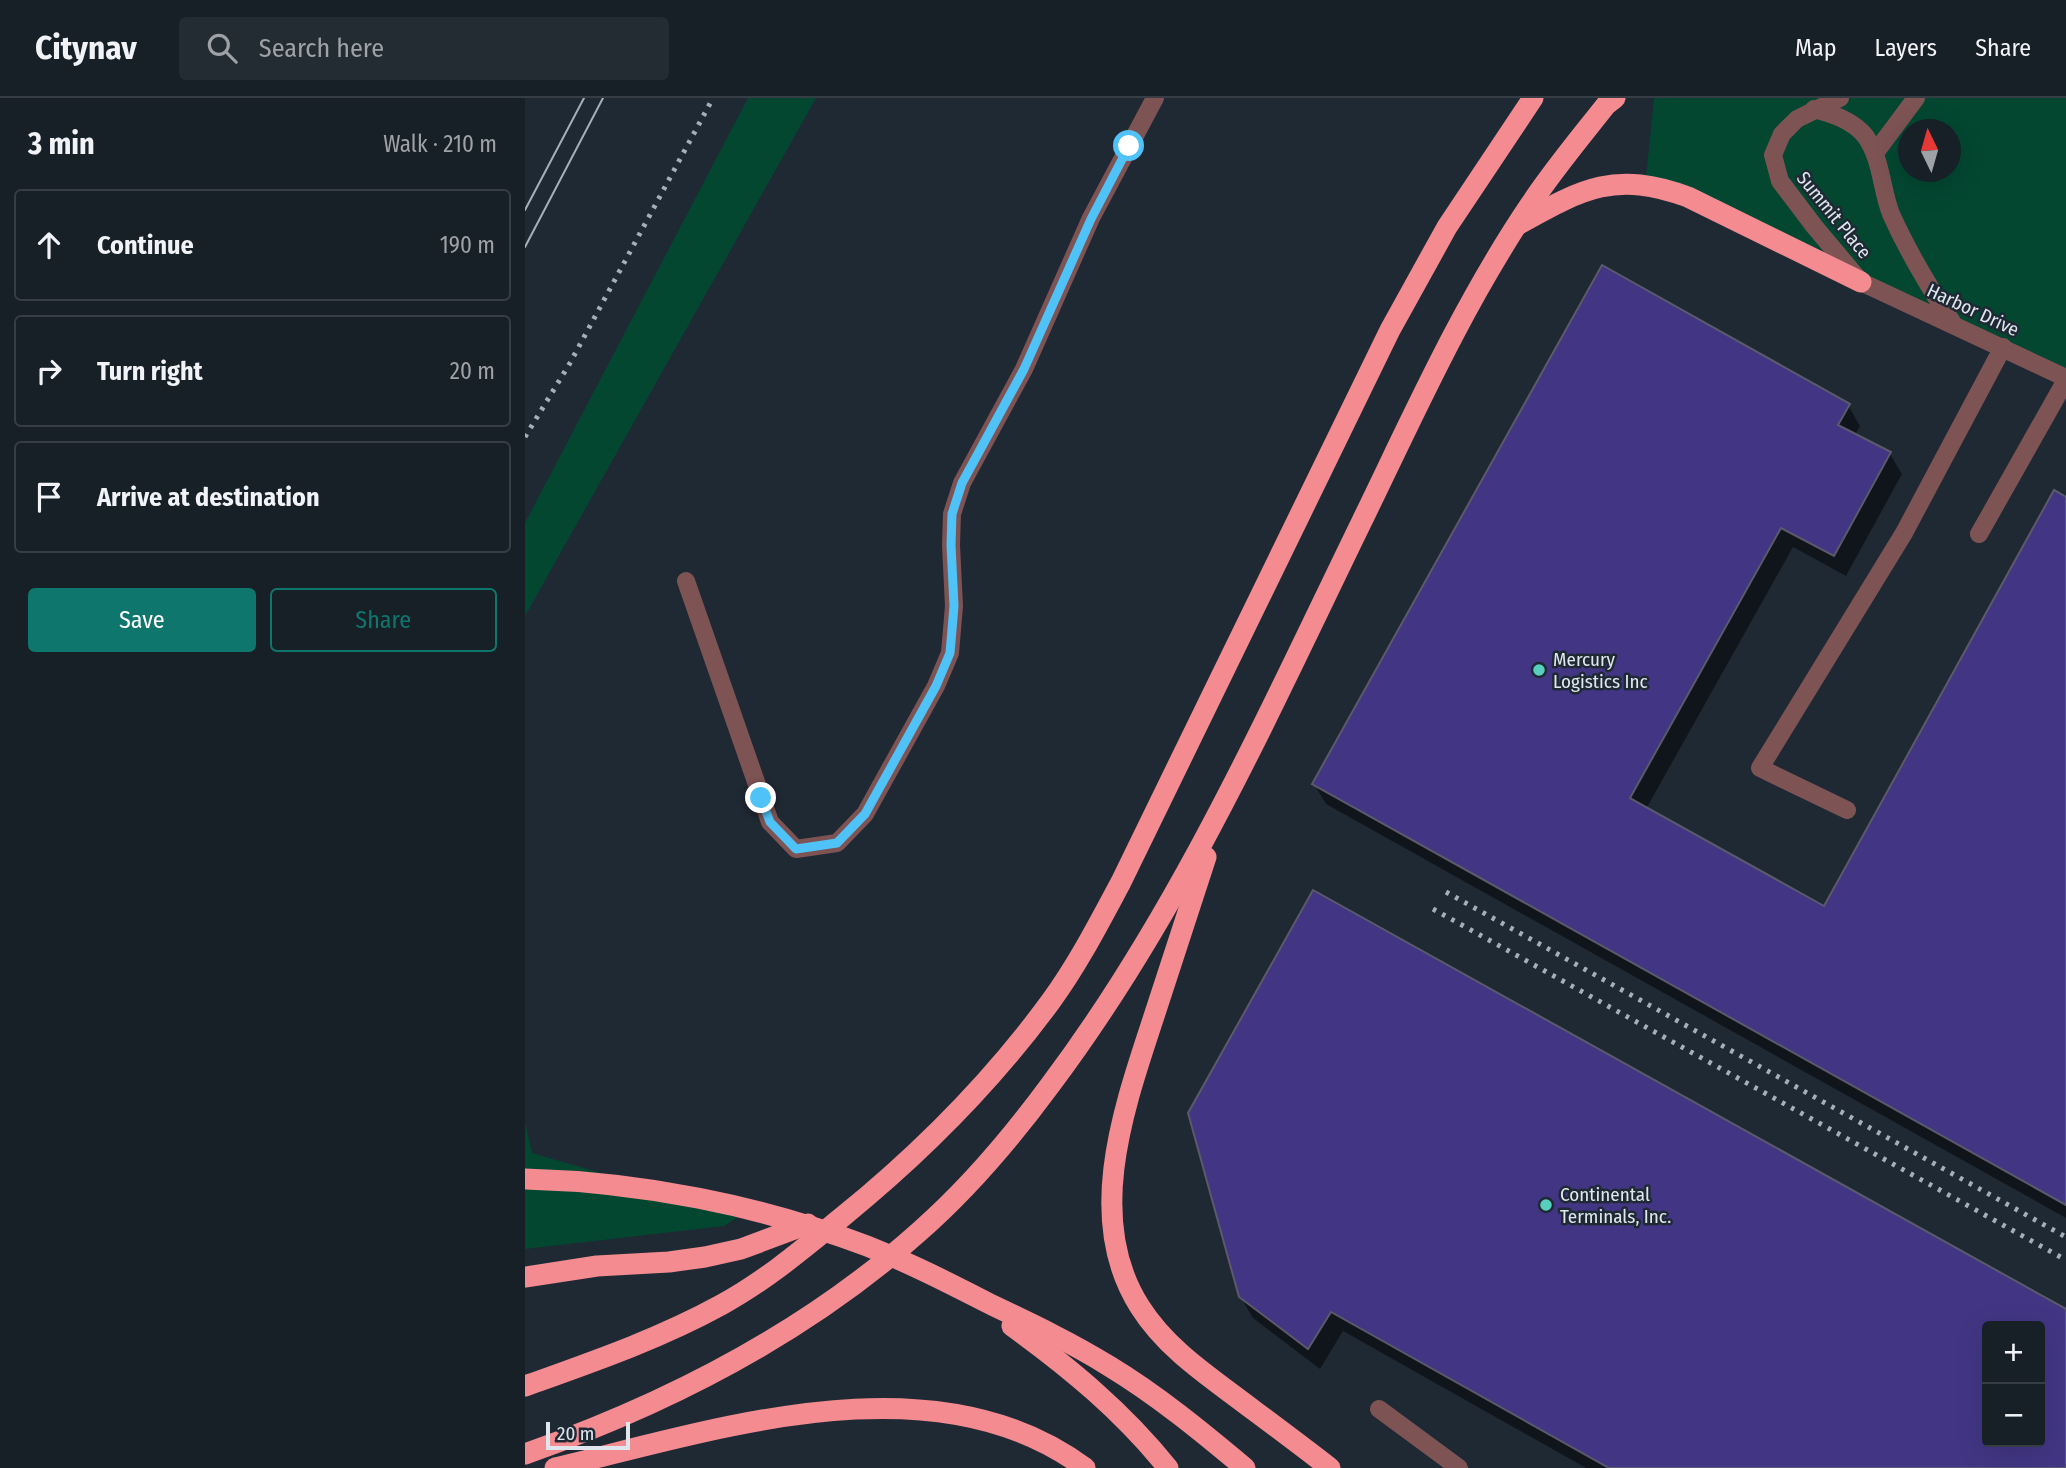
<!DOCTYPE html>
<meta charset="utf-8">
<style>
:root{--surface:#171f27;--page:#242c33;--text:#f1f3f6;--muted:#9ea2a7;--line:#363d44;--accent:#0f766e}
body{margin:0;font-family:"Fira Sans Condensed",sans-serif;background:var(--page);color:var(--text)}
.controls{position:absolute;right:21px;bottom:21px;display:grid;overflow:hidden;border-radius:7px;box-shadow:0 7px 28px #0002}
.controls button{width:63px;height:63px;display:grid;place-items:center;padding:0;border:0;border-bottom:2px solid var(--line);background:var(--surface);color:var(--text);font:35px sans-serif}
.compass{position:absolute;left:1373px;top:21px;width:63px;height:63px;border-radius:50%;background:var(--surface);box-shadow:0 7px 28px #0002;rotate:355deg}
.scale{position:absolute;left:21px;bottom:18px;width:84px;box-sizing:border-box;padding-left:7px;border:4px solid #dfe6ee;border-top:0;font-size:19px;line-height:24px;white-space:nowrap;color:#dfe6ee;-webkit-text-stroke:5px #1f2934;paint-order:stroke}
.stop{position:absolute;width:21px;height:21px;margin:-16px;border:5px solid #4fc3f7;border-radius:50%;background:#fff}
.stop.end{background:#4fc3f7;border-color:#fff;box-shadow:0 2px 7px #0008}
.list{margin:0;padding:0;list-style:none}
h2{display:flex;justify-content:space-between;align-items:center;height:91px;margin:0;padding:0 28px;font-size:30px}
h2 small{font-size:23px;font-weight:400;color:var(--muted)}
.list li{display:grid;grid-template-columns:46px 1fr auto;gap:21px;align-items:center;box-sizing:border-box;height:112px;margin:0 14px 14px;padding:0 14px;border:2px solid var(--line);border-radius:7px}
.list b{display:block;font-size:26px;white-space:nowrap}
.list em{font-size:23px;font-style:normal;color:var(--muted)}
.actions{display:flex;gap:14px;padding:21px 28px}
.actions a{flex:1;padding:16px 0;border:2px solid var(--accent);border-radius:7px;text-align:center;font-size:24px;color:var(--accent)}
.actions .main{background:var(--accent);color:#fff}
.icon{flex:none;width:38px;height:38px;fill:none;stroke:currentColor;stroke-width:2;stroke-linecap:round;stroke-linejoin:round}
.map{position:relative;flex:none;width:1541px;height:1370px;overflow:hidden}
header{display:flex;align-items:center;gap:42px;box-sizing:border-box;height:98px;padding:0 35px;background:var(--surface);border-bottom:2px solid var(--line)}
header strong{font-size:33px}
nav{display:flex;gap:38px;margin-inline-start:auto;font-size:24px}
.search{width:490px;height:63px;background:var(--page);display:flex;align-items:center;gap:18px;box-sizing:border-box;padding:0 24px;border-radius:7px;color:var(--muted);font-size:26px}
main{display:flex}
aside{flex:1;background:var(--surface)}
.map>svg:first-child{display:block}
.green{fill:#034731;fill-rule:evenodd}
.shadow{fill:#0007;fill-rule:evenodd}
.building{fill:#423684;stroke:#5a5a6a;stroke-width:2;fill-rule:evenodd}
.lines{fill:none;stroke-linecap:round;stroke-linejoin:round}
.minor{stroke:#7d5354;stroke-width:18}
.highway{stroke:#f38b90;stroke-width:21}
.tram{stroke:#a6aeb7;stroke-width:2}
.rail{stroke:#a6aeb7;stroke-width:5;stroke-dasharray:3.5 7;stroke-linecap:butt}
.route{stroke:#4fc3f7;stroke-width:9}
.poi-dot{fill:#58cebf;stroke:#1f2934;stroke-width:2.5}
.labels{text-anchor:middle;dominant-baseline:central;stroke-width:5;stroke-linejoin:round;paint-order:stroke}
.street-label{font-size:19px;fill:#dfe6ee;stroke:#1f2934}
.poi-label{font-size:19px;fill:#dfe6ee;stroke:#1f2934;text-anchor:start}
</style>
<header>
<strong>Citynav</strong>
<div class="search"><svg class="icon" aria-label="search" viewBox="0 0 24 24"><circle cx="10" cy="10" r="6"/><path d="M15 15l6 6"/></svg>Search here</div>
<nav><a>Map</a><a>Layers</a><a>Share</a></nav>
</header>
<main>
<aside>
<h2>3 min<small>Walk · 210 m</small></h2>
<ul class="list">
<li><svg class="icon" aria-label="ahead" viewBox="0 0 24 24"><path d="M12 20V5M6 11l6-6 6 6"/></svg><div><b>Continue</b></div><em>190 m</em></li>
<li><svg class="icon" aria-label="right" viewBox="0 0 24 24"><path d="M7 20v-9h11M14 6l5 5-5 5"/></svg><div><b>Turn right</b></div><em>20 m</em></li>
<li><svg class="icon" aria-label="arrive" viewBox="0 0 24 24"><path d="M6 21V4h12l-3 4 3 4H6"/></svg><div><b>Arrive at destination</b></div></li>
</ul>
<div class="actions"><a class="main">Save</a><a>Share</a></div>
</aside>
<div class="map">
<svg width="1541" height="1370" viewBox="0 0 1541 1370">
<rect width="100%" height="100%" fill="#1f2934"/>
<!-- green -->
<g class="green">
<path d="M223,0H291L0,518V425Z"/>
<path d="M1129,0H1541V276L1120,90ZM1384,32H1426V74H1384Z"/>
<path d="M0,1024L7,1055L218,1116L199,1128L0,1151Z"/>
</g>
<!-- shadow -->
<g class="shadow">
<path d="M1323,307L1335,328L1330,337L1365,356L1377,376L1321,478L1268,449L1121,711L1300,811L1529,395L1541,401V1120L801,706L789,686Z"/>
<path d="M789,794L1541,1213V1370H1061L818,1233L795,1271L728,1220L715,1198ZM1462,1228H1515V1344H1462Z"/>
</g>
<!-- building -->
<g class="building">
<path d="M1077,167L1325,306L1313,327L1366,354L1309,458L1256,430L1105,700L1299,808L1529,392L1541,399V1107L787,686Z"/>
<path d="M788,792L1541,1211V1370H1084L806,1214L783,1251L714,1199L663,1015ZM1462,1228H1515V1344H1462Z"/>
</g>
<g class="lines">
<!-- minor -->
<g class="minor">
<path d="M1315,0L1272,21L1257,36L1248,57L1255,83L1289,128L1336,184L1541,280"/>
<path d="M1289,11C1308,16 1329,23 1341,39C1357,63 1356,90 1366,116C1383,154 1404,189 1427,224"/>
<path d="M1350,55L1391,0"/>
<path d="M1454,436L1541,282"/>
<path d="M161,483L245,724L271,751L312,745L340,716L411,588L425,555L429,508L426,447L427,416L437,385L499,271L566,120L630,0"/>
<path d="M1322,712L1235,670L1379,435L1478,249"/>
<path d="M854,1311L934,1370"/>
</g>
<!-- highway -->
<g class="highway">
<path d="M994,126C1057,91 1090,72 1163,99L1336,184"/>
<path d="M681,759C665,808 649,857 633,906C603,999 556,1117 615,1209C639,1247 676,1273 711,1299C743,1323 774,1346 805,1370"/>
<path d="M0,1081C116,1084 234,1107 342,1148C385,1165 426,1186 467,1207C507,1226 547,1245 584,1268C632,1297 677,1334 720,1370"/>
<path d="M0,1179L72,1168L144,1164L180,1159L216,1151L283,1126"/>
<path d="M487,1228C545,1270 598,1314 643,1370"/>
<path d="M0,1288C67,1264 134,1241 196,1207C240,1183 278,1151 316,1120C395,1056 466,985 526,903C553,866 574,825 596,784L865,232L922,129L1008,0"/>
<path d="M0,1356C142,1306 282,1234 395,1133C444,1090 487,1039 526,986C655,814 743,616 837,423C889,316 938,206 1005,107C1028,72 1055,40 1081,7L1090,0"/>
<path d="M30,1370C193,1331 411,1258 560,1370"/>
</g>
<!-- tram -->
<g class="tram">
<path d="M0,112L59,0"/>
<path d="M0,149L78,0"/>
</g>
<!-- rail -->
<g class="rail">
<path d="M0,339L45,265L188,0"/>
<path d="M921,794L1541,1139"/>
<path d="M908,811L1541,1162"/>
</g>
</g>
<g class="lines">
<!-- route -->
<path class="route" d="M236,700L245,724L271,751L312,745L340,716L411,588L425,555L429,508L426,447L427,416L437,385L499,271L566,121L604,48"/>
</g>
<!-- markers -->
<g class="poi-dot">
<circle cx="1014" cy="572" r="7"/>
<circle cx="1021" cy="1107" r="7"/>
</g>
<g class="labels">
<!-- street labels -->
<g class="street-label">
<text transform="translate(1309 117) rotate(51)">Summit Place</text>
<text transform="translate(1448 212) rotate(25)">Harbor Drive</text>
</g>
<!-- poi labels -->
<g class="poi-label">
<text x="1028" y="561">Mercury<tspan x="1028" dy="22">Logistics Inc</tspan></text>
<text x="1035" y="1096">Continental<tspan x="1035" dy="22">Terminals, Inc.</tspan></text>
</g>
</g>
</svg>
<div class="controls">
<button>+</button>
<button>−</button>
</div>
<svg class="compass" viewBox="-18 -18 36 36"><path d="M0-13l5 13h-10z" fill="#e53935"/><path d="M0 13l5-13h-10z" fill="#9ea2a7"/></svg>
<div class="scale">20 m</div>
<div class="stop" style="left:604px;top:48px"></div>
<div class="stop end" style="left:236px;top:700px"></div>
</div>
</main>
